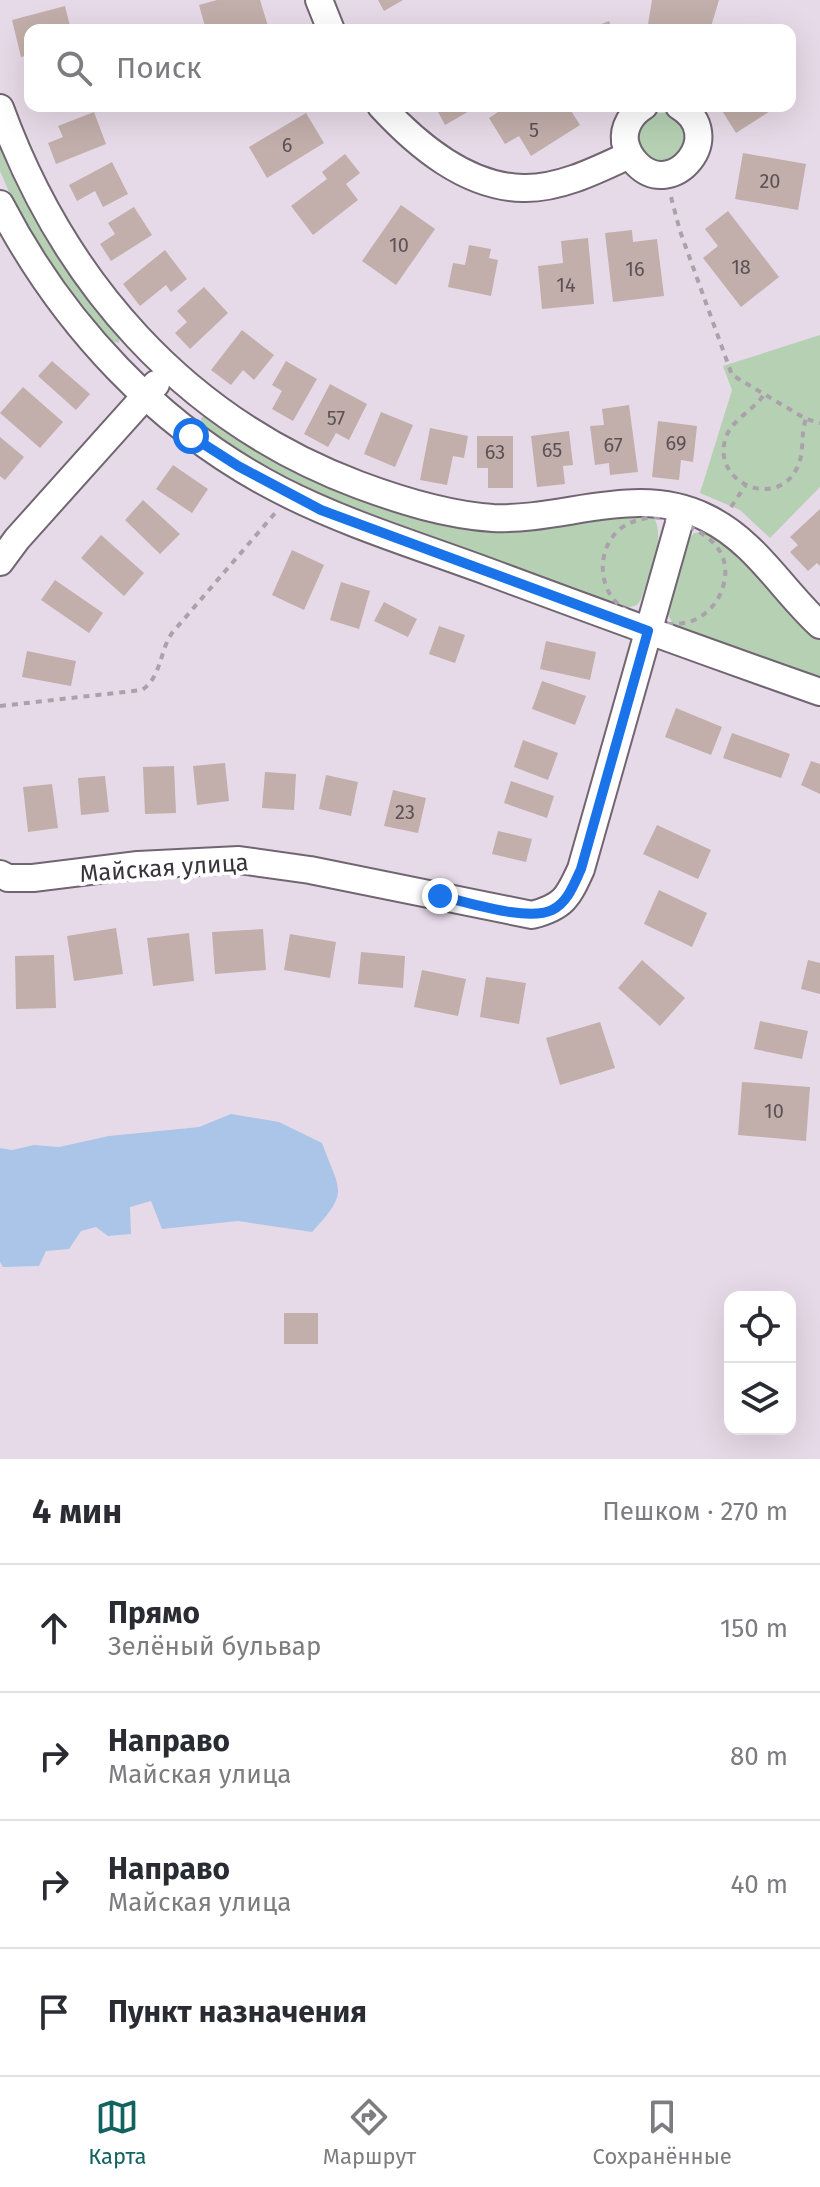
<!DOCTYPE html>
<html lang="ru">
<meta charset="utf-8">
<style>
:root{--surface:#fff;--page:#f7f7f7;--text:#2b2b33;--muted:#7c7c81;--line:#e1e1e2;--accent:#126260}
body{margin:0;font-family:"Fira Sans",sans-serif;background:var(--page);color:var(--text)}
.controls{position:absolute;right:24px;bottom:24px;display:grid;overflow:hidden;border-radius:16px;box-shadow:0 8px 32px #0002}
.controls button{width:72px;height:72px;display:grid;place-items:center;padding:0;border:0;border-bottom:2px solid var(--line);background:var(--surface);color:var(--text);font:40px sans-serif}
.stop{position:absolute;width:24px;height:24px;margin:-18px;border:6px solid #1a73e8;border-radius:50%;background:#fff}
.stop.end{background:#1a73e8;border-color:#fff;box-shadow:0 2px 8px #0008}
.list{margin:0;padding:0;list-style:none}
h2{display:flex;justify-content:space-between;align-items:center;height:104px;margin:0;padding:0 32px;font-size:34px}
h2 small{font-size:26px;font-weight:400;color:var(--muted)}
.list li{display:grid;grid-template-columns:52px 1fr auto;gap:24px;align-items:center;box-sizing:border-box;height:128px;padding:0 32px;border-top:2px solid var(--line)}
.list b{display:block;font-size:30px;white-space:nowrap}
.list p{margin:0;font-size:26px;white-space:nowrap;color:var(--muted)}
.list em{font-size:26px;font-style:normal;color:var(--muted)}
.icon{flex:none;width:44px;height:44px;fill:none;stroke:currentColor;stroke-width:2;stroke-linecap:round;stroke-linejoin:round}
.map{position:relative;flex:none;width:820px;height:1459px;overflow:hidden}
.search{position:absolute;background:var(--surface);box-shadow:0 8px 32px #0002;left:24px;right:24px;top:24px;height:88px;display:flex;align-items:center;gap:20px;box-sizing:border-box;padding:0 28px;border-radius:16px;color:var(--muted);font-size:30px}
.sheet{height:616px;background:var(--surface)}
nav{display:flex;justify-content:space-around;align-items:center;box-sizing:border-box;height:112px;border-top:2px solid var(--line);background:var(--surface);font-size:22px;color:var(--muted)}
nav a{display:grid;justify-items:center;gap:4px}
nav .on{color:var(--accent)}
.map>svg:first-child{display:block}
.green{fill:#b5d0b3}
.water{fill:#abc5e8}
.building{fill:#c2aeab}
.lines{fill:none;stroke-linecap:round;stroke-linejoin:round}
.minor-casing{stroke:#706571;stroke-width:30}
.path{stroke:#aba1ac;stroke-width:4;stroke-dasharray:6 6;stroke-linecap:butt}
.minor{stroke:#fff;stroke-width:26}
.route{stroke:#1a73e8;stroke-width:10}
.labels{text-anchor:middle;dominant-baseline:central;stroke-width:8;stroke-linejoin:round;paint-order:stroke}
.number-label{font-size:20px;fill:#5b5256}
.street-label{font-size:24px;fill:#393439;stroke:#fff}
</style>
<div class="map">
<svg width="820" height="1459" viewBox="0 0 820 1459">
<rect width="100%" height="100%" fill="#e7dae8"/>
<!-- green -->
<g class="green">
<path d="M655,113H669L682,120L689,143L668,164L648,160C635,138 631,128 655,113Z"/>
<path d="M0,140C27,215 72,272 120,334L119,343L110,341L45,256L13,201L0,171Z"/>
<path d="M820,335V487L770,538L740,510L700,493L732,390L723,366Z"/>
<path d="M205,416L382,505L642,513L654,517C666,541 649,574 641,599L637,605L623,609L327,497L245,455L202,427L201,418Z"/>
<path d="M702,532L724,539L820,640V680L676,629L668,615L669,606L685,544L694,533Z"/>
</g>
<!-- water -->
<path class="water" d="M231,1114L279,1122L322,1143C340,1192 350,1191 312,1232L238,1221L162,1229L151,1201L130,1207L131,1234L108,1236L96,1227L81,1231L69,1249L46,1251L39,1266L3,1267L0,1262V1148L12,1150L34,1145L59,1147L109,1136L199,1127Z"/>
<!-- building -->
<g class="building">
<path d="M217,0H260L268,26L255,30H206L199,5Z"/>
<path d="M378,0H403L384,11Z"/>
<path d="M652,0H719L710,30H647Z"/>
<path d="M65,6L71,30H30V55L21,57L12,20Z"/>
<path d="M609,21L613,30H586Z"/>
<path d="M435,106H478L445,125Z"/>
<path d="M507,106H568L580,125L531,156L519,136L505,144L489,118Z"/>
<path d="M719,106H778L736,133Z"/>
<path d="M94,112L106,144L56,164L48,143L63,137L58,126Z"/>
<path d="M306,113L324,143L267,178L249,147Z"/>
<path d="M743,153L806,164L798,210L735,199Z"/>
<path d="M345,154L360,173L346,184L358,200L313,235L291,206L327,179L322,172Z"/>
<path d="M112,162L128,194L103,207L95,191L77,201L69,185Z"/>
<path d="M401,205L435,229L396,285L362,261Z"/>
<path d="M134,207L152,235L111,261L100,244L115,234L108,223Z"/>
<path d="M728,211L779,277L741,307L703,258L718,246L705,229Z"/>
<path d="M632,230L633,242L657,239L664,296L613,302L605,233Z"/>
<path d="M588,238L594,304L542,309L538,266L563,263L561,241Z"/>
<path d="M469,245L491,249L489,258L498,260L491,296L448,287L453,263L465,265Z"/>
<path d="M165,250L187,279L171,292L166,285L140,306L123,284Z"/>
<path d="M204,287L228,313L190,349L175,333L187,322L177,311Z"/>
<path d="M242,330L274,355L254,380L243,370L231,385L211,370Z"/>
<path d="M52,361L90,394L76,410L38,376Z"/>
<path d="M286,361L317,379L293,421L272,409L282,391L272,385Z"/>
<path d="M330,384L367,404L349,440L336,433L328,447L304,434Z"/>
<path d="M23,387L63,422L40,448L0,413Z"/>
<path d="M629,405L638,472L610,475L609,463L595,465L590,426L604,425L602,409Z"/>
<path d="M381,412L413,425L395,467L364,454Z"/>
<path d="M658,421L697,426L693,462L681,460L679,480L652,477Z"/>
<path d="M430,428L468,436L464,458L453,456L447,485L420,480Z"/>
<path d="M569,431L573,465L563,466L565,484L537,487L531,436Z"/>
<path d="M477,436H513V488H488V468H477Z"/>
<path d="M0,437L24,457L5,480L0,476Z"/>
<path d="M173,465L208,489L192,513L156,489Z"/>
<path d="M143,500L180,534L160,554L125,520Z"/>
<path d="M820,509V566L817,563L808,571L790,552L798,545L790,537Z"/>
<path d="M101,535L144,573L124,596L81,558Z"/>
<path d="M292,550L324,565L304,610L272,595Z"/>
<path d="M55,580L103,613L89,633L41,600Z"/>
<path d="M341,582L370,591L359,629L330,620Z"/>
<path d="M384,602L417,619L408,637L374,621Z"/>
<path d="M439,626L465,635L455,663L429,654Z"/>
<path d="M546,641L596,652L590,680L540,669Z"/>
<path d="M27,651L76,661L71,686L22,677Z"/>
<path d="M542,681L586,696L575,725L532,709Z"/>
<path d="M676,708L722,727L711,755L665,737Z"/>
<path d="M732,733L790,754L781,778L723,758Z"/>
<path d="M523,740L558,753L548,780L514,767Z"/>
<path d="M811,761L820,764V794L801,785Z"/>
<path d="M225,763L229,801L197,805L193,766Z"/>
<path d="M174,766L176,813L145,814L143,767Z"/>
<path d="M265,772L296,774L294,810L262,808Z"/>
<path d="M326,775L358,782L351,816L319,809Z"/>
<path d="M105,776L109,812L81,815L78,778Z"/>
<path d="M511,781L554,796L547,818L504,803Z"/>
<path d="M52,784L58,828L28,832L23,787Z"/>
<path d="M393,790L426,798L418,833L384,826Z"/>
<path d="M657,825L711,850L698,879L643,854Z"/>
<path d="M498,831L532,839L526,862L492,854Z"/>
<path d="M659,890L707,913L692,947L644,924Z"/>
<path d="M116,928L123,974L74,981L67,936Z"/>
<path d="M263,929L266,970L215,974L212,932Z"/>
<path d="M189,933L194,981L153,986L147,938Z"/>
<path d="M290,934L336,942L330,978L284,970Z"/>
<path d="M361,952L405,956L403,988L358,984Z"/>
<path d="M54,955L56,1008L16,1009L15,956Z"/>
<path d="M642,960L685,998L660,1026L618,988Z"/>
<path d="M808,960L820,963V994L801,989Z"/>
<path d="M422,970L466,979L458,1016L414,1007Z"/>
<path d="M486,977L526,983L519,1024L480,1017Z"/>
<path d="M760,1021L808,1031L802,1059L754,1049Z"/>
<path d="M600,1022L615,1068L560,1085L546,1038Z"/>
<path d="M742,1082L810,1087L806,1141L738,1135Z"/>
<rect x="284" y="1313" width="34" height="31"/>
</g>
<g class="lines">
<!-- minor casing -->
<g class="minor-casing">
<g id="minor">
<path d="M319,0L331,30"/>
<path d="M381,106C417,145 466,187 523,188C559,189 597,170 629,155"/>
<path d="M644,106C632,113 623,127 625,142C627,151 630,157 637,164C673,201 728,135 679,106"/>
<path d="M0,108C63,281 183,419 359,485C402,501 447,515 493,518C565,521 638,483 707,518C756,542 781,589 820,625"/>
<path d="M0,204C62,324 159,428 280,490C346,524 419,546 489,572C599,613 709,653 820,692"/>
<path d="M0,562L17,539L156,384"/>
<path d="M0,874L8,878H33L138,865L239,860L310,870L532,915C563,907 568,898 581,869L683,509"/>
</g>
</g>
<!-- path -->
<g class="path">
<path d="M671,197L680,231L732,375L806,419L820,423"/>
<path d="M763,396C752,411 732,420 726,437C710,482 776,511 797,468C805,453 800,435 806,419"/>
<path d="M731,507L745,486"/>
<path d="M654,517C687,522 734,540 724,583C720,599 713,608 700,617C677,632 633,621 615,601C597,581 599,546 620,529C630,521 641,519 654,517Z"/>
<path d="M0,706L142,690C162,676 159,652 172,633L276,512"/>
</g>
<!-- minor -->
<use href="#minor" class="minor"/>
</g>
<g class="lines">
<!-- route -->
<path class="route" d="M191,436L238,466L321,510L648,631L581,869C574,884 568,902 552,910C527,922 468,902 440,896"/>
</g>
<g class="labels">
<!-- number labels -->
<g class="number-label">
<text x="534" y="130">5</text>
<text x="287" y="145">6</text>
<text x="770" y="181">20</text>
<text x="399" y="245">10</text>
<text x="741" y="267">18</text>
<text x="635" y="269">16</text>
<text x="566" y="285">14</text>
<text x="336" y="418">57</text>
<text x="676" y="443">69</text>
<text x="613" y="445">67</text>
<text x="552" y="450">65</text>
<text x="495" y="452">63</text>
<text x="405" y="812">23</text>
<text x="774" y="1111">10</text>
</g>
<!-- street labels -->
<g class="street-label">
<text transform="translate(164 868) rotate(-4)">Майская улица</text>
</g>
</g>
</svg>
<div class="controls">
<button><svg class="icon" aria-label="locate" viewBox="0 0 24 24"><circle cx="12" cy="12" r="6"/><path d="M12 2v4M12 18v4M2 12h4M18 12h4"/></svg></button>
<button><svg class="icon" aria-label="layers" viewBox="0 0 24 24"><path d="M12 4l9 5-9 5-9-5zM3 14l9 5 9-5"/></svg></button>
</div>
<div class="stop" style="left:191px;top:436px"></div>
<div class="stop end" style="left:440px;top:896px"></div>
<div class="search"><svg class="icon" aria-label="search" viewBox="0 0 24 24"><circle cx="10" cy="10" r="6"/><path d="M15 15l6 6"/></svg>Поиск</div>
</div>
<section class="sheet">
<h2>4 мин<small>Пешком · 270 m</small></h2>
<ul class="list">
<li><svg class="icon" aria-label="ahead" viewBox="0 0 24 24"><path d="M12 20V5M6 11l6-6 6 6"/></svg><div><b>Прямо</b><p>Зелёный бульвар</p></div><em>150 m</em></li>
<li><svg class="icon" aria-label="right" viewBox="0 0 24 24"><path d="M7 20v-9h11M14 6l5 5-5 5"/></svg><div><b>Направо</b><p>Майская улица</p></div><em>80 m</em></li>
<li><svg class="icon" aria-label="right" viewBox="0 0 24 24"><path d="M7 20v-9h11M14 6l5 5-5 5"/></svg><div><b>Направо</b><p>Майская улица</p></div><em>40 m</em></li>
<li><svg class="icon" aria-label="arrive" viewBox="0 0 24 24"><path d="M6 21V4h12l-3 4 3 4H6"/></svg><div><b>Пункт назначения</b></div></li>
</ul>
</section>
<nav>
<a class="on"><svg class="icon" aria-label="map" viewBox="0 0 24 24"><path d="M3 6l6-2 6 2 6-2v14l-6 2-6-2-6 2zM9 4v14M15 6v14"/></svg>Карта</a>
<a><svg class="icon" aria-label="directions" viewBox="0 0 24 24"><path d="M12 3l9 9-9 9-9-9zM9 14v-3h6M13 9l2 2-2 2"/></svg>Маршрут</a>
<a><svg class="icon" aria-label="saved" viewBox="0 0 24 24"><path d="M7 4h10v16l-5-4-5 4z"/></svg>Сохранённые</a>
</nav>
